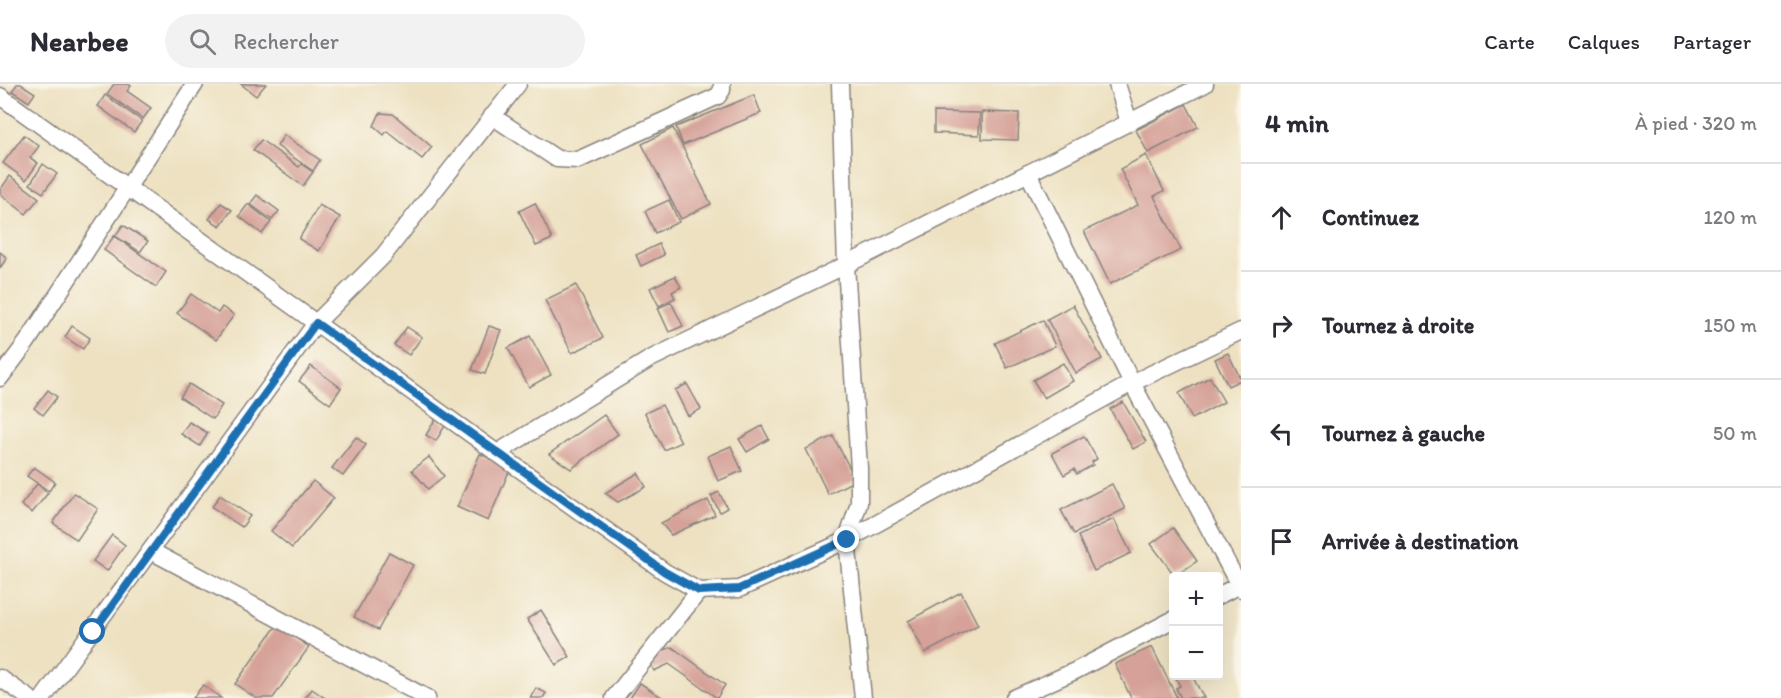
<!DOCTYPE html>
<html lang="fr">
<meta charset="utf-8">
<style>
:root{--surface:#fff;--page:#f2f2f3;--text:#2b2b33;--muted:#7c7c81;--line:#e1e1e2}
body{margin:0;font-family:Itim,sans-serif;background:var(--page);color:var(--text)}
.controls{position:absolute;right:18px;bottom:18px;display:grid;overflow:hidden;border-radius:6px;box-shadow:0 6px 24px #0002}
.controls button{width:54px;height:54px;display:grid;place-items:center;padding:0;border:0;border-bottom:2px solid var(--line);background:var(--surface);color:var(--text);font:30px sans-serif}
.stop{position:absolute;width:18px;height:18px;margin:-14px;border:4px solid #1f6fb2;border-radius:50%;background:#fff}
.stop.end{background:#1f6fb2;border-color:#fff;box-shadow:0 2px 6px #0008}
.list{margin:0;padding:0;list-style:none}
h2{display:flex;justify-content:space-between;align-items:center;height:78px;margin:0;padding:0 24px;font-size:26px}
h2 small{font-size:20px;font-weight:400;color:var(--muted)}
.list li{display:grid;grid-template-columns:39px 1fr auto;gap:18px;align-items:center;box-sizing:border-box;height:108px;padding:0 24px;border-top:2px solid var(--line)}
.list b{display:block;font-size:22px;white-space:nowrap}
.list em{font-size:20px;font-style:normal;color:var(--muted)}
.icon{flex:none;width:33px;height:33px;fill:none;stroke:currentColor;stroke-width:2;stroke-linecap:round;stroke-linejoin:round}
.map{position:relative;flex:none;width:1241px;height:614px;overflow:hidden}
header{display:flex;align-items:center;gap:36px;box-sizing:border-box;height:84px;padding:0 30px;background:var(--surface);border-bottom:2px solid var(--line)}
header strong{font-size:28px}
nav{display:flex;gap:33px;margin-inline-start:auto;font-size:21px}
.search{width:420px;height:54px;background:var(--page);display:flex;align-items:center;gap:15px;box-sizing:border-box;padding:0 21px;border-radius:33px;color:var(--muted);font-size:22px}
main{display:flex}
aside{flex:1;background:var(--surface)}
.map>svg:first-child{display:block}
.building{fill:#d5a198}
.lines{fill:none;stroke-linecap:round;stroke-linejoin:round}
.street-casing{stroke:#88827e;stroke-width:19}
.street{stroke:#fff;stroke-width:16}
.route{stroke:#1f6fb2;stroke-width:8}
</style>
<header>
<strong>Nearbee</strong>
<div class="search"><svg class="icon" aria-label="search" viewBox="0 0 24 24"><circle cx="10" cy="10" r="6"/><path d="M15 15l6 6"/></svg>Rechercher</div>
<nav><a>Carte</a><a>Calques</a><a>Partager</a></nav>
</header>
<main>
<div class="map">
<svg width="1241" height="614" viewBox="0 0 1241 614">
<rect width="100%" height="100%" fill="#fbf7ec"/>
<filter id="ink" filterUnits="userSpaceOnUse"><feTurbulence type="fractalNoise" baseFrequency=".0167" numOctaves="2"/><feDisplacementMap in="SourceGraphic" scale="12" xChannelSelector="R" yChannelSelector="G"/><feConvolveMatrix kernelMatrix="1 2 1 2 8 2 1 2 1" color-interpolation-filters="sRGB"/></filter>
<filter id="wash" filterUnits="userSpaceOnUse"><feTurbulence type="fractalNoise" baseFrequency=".008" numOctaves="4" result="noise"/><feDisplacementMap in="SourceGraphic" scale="24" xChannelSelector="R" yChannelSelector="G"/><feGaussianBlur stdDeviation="1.35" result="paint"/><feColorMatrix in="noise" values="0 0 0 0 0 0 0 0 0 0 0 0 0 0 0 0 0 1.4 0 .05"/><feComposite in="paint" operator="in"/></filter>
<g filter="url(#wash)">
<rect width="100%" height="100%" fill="#ede1c1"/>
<g id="blocks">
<!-- building -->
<g class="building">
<path d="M17,0H21L35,9L29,18L12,7Z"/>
<path d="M114,0H128L131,2L127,7L151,24L143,35L107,10Z"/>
<path d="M241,0H266L256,12Z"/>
<path d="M105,11L142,37L134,48L98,22Z"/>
<path d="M754,11L761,29L683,61L676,43Z"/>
<path d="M1186,20L1198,43L1148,69L1136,46Z"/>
<path d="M934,28L980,29L979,51L934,49Z"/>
<path d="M982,28L1019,29L1018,56L982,55Z"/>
<path d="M380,29L393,30L432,63L422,75L387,47L384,51L374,42Z"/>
<path d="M673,44L711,120L681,135L642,60Z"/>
<path d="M24,51L39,62L30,74L38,79L26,96L3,79Z"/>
<path d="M284,51L320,76L313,87L277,62Z"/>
<path d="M261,56L299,83L301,80L313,88L303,102L253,66Z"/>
<path d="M1146,71L1164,107L1154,112L1181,166L1110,200L1084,147L1138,121L1120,85Z"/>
<path d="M43,80L57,90L43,109L30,100Z"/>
<path d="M10,92L39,114L26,130L0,110V106Z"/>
<path d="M257,111L279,127L272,136L250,120Z"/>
<path d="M669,116L679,138L655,149L645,127Z"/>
<path d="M221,119L232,126L220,142L209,135Z"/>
<path d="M535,119L552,155L536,162L519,127Z"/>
<path d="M248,120L271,138L262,150L239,132Z"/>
<path d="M319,121L340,133L319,167L299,155Z"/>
<path d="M123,141L148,157L140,168L115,152Z"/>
<path d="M114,152L166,188L156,203L104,166Z"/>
<path d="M659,160L664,171L641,182L636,171Z"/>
<path d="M0,168L7,174L0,184Z"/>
<path d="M675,192L681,203L672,208L675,214L659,222L650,204Z"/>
<path d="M576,201L603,254L572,269L545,216Z"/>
<path d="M191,210L218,229L222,223L234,231L216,256L177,229Z"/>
<path d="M671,218L683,242L669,248L658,224Z"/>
<path d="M1073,221L1102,275L1076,289L1047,235Z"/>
<path d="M1043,236L1055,262L1007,284L995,259Z"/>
<path d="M72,242L90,254L83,265L65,253Z"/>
<path d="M489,242L501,246L485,290L472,286Z"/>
<path d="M407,243L422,253L409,271L394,261Z"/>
<path d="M530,252L551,291L529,303L508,264Z"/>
<path d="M1228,269L1241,296L1228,302L1215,275Z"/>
<path d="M1063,279L1073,297L1044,314L1033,296Z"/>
<path d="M311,282L341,304L330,320L299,297Z"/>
<path d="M1210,293L1224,318L1192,335L1179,309Z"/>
<path d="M189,300L222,321L213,335L180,313Z"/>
<path d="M687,300L701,325L688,332L675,306Z"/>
<path d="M48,306L57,313L43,331L34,324Z"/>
<path d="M1123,318L1146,358L1133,365L1110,325Z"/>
<path d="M662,321L681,358L664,366L645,329Z"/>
<path d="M604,331L618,350L571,385L549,370Z"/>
<path d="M436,334L446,340L436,357L426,351Z"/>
<path d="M189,338L208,349L200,362L181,350Z"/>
<path d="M762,342L769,355L747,368L739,355Z"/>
<path d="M833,352L856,396L828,410L806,365Z"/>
<path d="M1084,352L1097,375L1092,378L1093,381L1077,390L1074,385L1064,391L1052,369Z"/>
<path d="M356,353L366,361L343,392L332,384Z"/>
<path d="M731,362L742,387L718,397L708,372Z"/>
<path d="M480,370L511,383L488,437L457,423Z"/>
<path d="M429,373L444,392L428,405L412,386Z"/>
<path d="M34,383L55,398L49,407L27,392Z"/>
<path d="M638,389L646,403L618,418L605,409Z"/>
<path d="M313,397L334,414L292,464L271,447Z"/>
<path d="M37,400L48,409L32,429L21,421Z"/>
<path d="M1112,400L1125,425L1074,450L1061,426Z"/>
<path d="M719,408L727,424L720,428L711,412Z"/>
<path d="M74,409L98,425L77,456L53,439Z"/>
<path d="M220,411L250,432L242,443L212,423Z"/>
<path d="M708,416L715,431L671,451L661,439Z"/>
<path d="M1114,435L1131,469L1094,487L1078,452Z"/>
<path d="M1173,444L1197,477L1175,492L1151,460Z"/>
<path d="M112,451L125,461L107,487L93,477Z"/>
<path d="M389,468L413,481L378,546L354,533Z"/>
<path d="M961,508L978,541L925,569L908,537Z"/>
<path d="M541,526L570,573L556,581L527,535Z"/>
<path d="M277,541L309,563L273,614H256L235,600Z"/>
<path d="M672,563L725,601L717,614L669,580L654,587L648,572Z"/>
<path d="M1152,563L1177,614H1131L1115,580Z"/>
<path d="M1175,592H1192L1204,614H1181L1176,604L1180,602Z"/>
<path d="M640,599L663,614H630Z"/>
<path d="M203,601L221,614H193Z"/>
<path d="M536,604L546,609L543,614H530Z"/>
<path d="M312,605L325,614H305Z"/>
</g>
</g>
</g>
<g filter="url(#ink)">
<use href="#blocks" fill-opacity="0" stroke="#88827e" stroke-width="1.5"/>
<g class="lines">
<!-- street casing -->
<g class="street-casing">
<g id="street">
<path d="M840,0L846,181L859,384V419L847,456L863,614"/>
<path d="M1117,0L1129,38"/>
<path d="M0,12L497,369L665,488L699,507L739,505L847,456L1132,299L1241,247"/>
<path d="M492,32L557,75L578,76L718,12L722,6V0"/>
<path d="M1028,89L1132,299L1241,505"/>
<path d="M0,294L27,258L195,0"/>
<path d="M497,369L650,275L846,181L1205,0"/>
<path d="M151,467L427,614"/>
<path d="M1218,512L1239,501"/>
<path d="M0,594L29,614"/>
<path d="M43,614L316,239L383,172L518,0"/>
<path d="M614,614L699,507"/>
<path d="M1014,614L1075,587L1174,535"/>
</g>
</g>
<!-- street -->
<use href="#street" class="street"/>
</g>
</g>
<g class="lines" filter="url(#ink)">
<!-- route -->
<path class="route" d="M93,548L316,239L665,488L699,507L739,505L847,456"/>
</g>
</svg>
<div class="controls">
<button>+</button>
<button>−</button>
</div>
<div class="stop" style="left:93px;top:548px"></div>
<div class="stop end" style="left:847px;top:456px"></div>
</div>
<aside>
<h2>4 min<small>À pied · 320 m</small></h2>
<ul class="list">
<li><svg class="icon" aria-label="ahead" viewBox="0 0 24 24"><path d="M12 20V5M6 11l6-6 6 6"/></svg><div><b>Continuez</b></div><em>120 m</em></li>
<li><svg class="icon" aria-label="right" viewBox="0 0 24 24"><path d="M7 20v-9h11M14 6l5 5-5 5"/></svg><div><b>Tournez à droite</b></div><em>150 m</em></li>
<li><svg class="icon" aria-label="left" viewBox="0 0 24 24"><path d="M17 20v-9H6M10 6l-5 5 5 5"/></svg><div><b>Tournez à gauche</b></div><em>50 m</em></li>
<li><svg class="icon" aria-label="arrive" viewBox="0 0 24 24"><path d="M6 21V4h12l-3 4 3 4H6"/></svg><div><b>Arrivée à destination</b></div></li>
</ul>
</aside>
</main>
